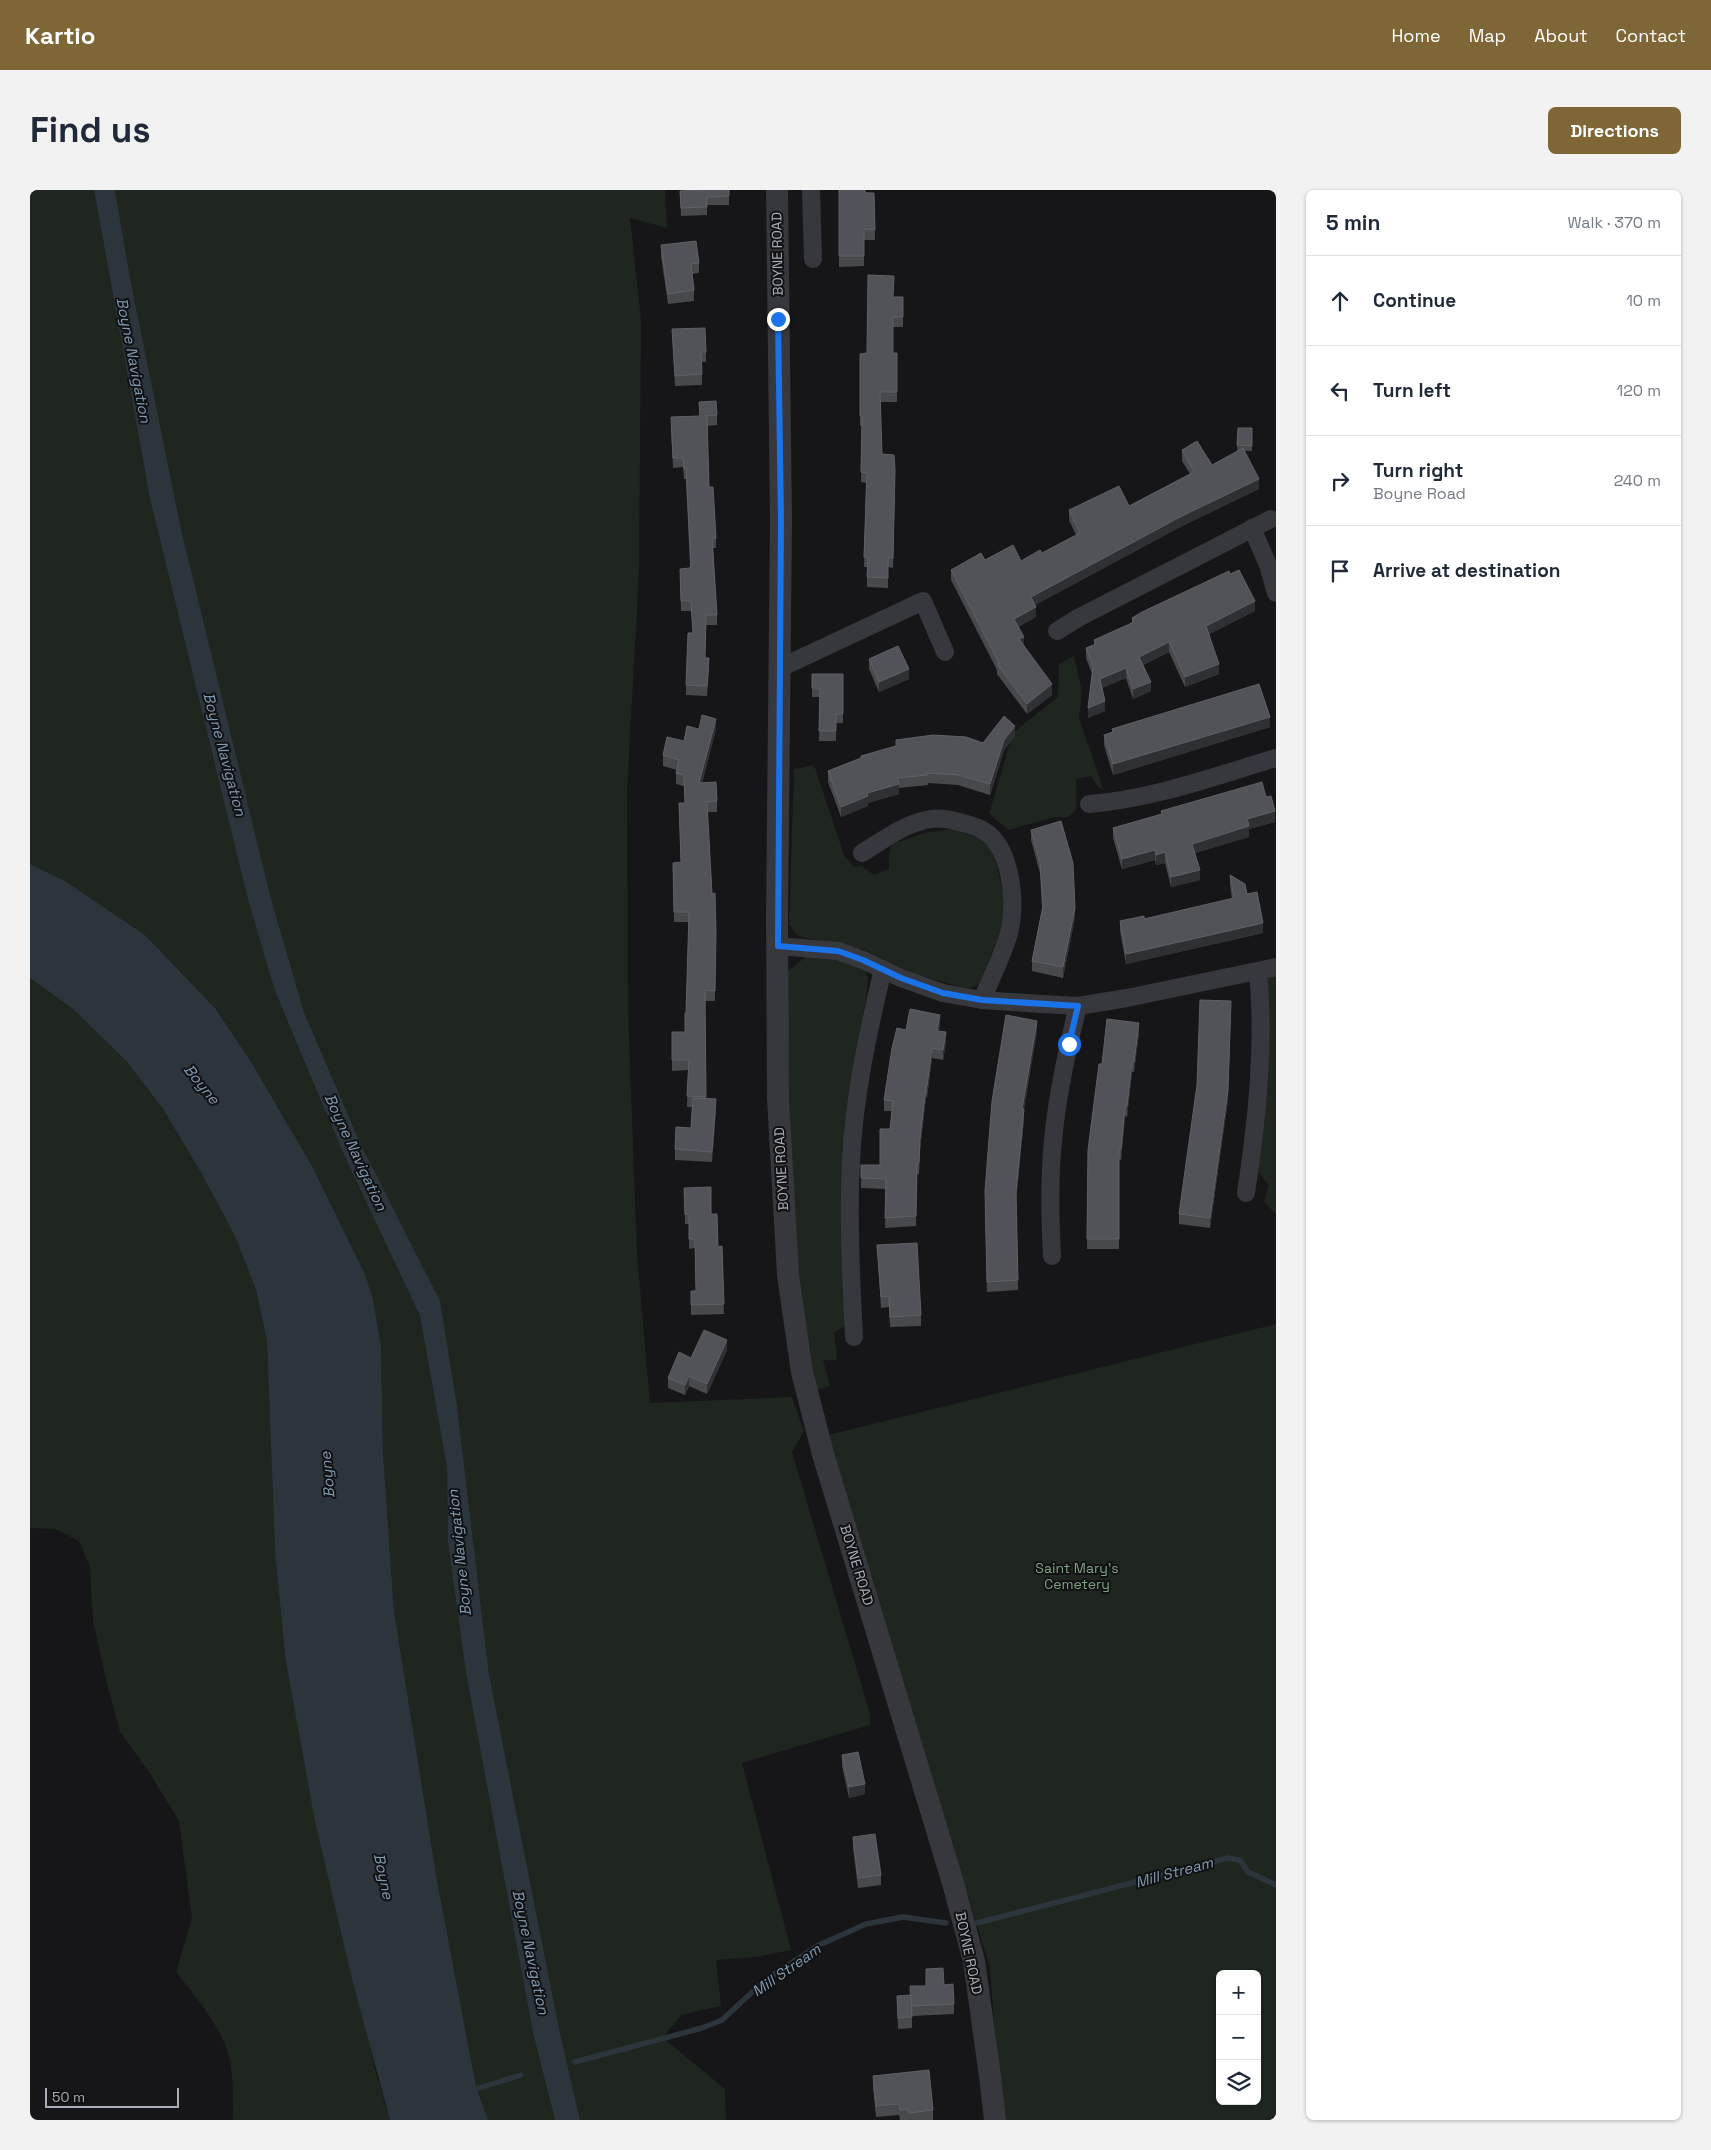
<!DOCTYPE html>
<meta charset="utf-8">
<style>
:root{--surface:#fff;--page:#f2f2f3;--text:#1f2937;--muted:#747a83;--line:#e0e1e3;--accent:#7e6636}
body{margin:0;font-family:"Space Grotesk",sans-serif;background:var(--page);color:var(--text)}
.controls{position:absolute;right:15px;bottom:15px;display:grid;overflow:hidden;border-radius:8px;box-shadow:0 1px 4px #0004}
.controls button{width:45px;height:45px;display:grid;place-items:center;padding:0;border:0;border-bottom:1px solid var(--line);background:var(--surface);color:var(--text);font:25px sans-serif}
.scale{position:absolute;left:15px;bottom:12px;width:134px;box-sizing:border-box;padding-left:5px;border:2px solid #a8adb8;border-top:0;font-size:14px;line-height:18px;white-space:nowrap;color:#a8adb8;-webkit-text-stroke:4px #111113;paint-order:stroke}
.stop{position:absolute;width:15px;height:15px;margin:-11px;border:4px solid #1a73e8;border-radius:50%;background:#fff}
.stop.end{background:#1a73e8;border-color:#fff;box-shadow:0 1px 5px #0008}
.list{margin:0;padding:0;list-style:none}
h2{display:flex;justify-content:space-between;align-items:center;height:65px;margin:0;padding:0 20px;font-size:21px}
h2 small{font-size:16px;font-weight:400;color:var(--muted)}
.list li{display:grid;grid-template-columns:32px 1fr auto;gap:15px;align-items:center;box-sizing:border-box;height:90px;padding:0 20px;border-top:1px solid var(--line)}
.list b{display:block;font-size:19px;white-space:nowrap}
.list p{margin:0;font-size:16px;white-space:nowrap;color:var(--muted)}
.list em{font-size:16px;font-style:normal;color:var(--muted)}
.icon{flex:none;width:28px;height:28px;fill:none;stroke:currentColor;stroke-width:2;stroke-linecap:round;stroke-linejoin:round}
.map{position:relative;flex:none;width:1246px;height:1930px;overflow:hidden;border-radius:8px}
header{display:flex;align-items:center;gap:30px;box-sizing:border-box;height:70px;padding:0 25px;background:var(--accent);color:#fff}
header strong{font-size:24px}
nav{display:flex;gap:28px;margin-inline-start:auto;font-size:18px}
.intro{display:flex;align-items:center;justify-content:space-between;box-sizing:border-box;height:120px;padding:0 30px}
h1{margin:0;font-size:35px}
.button{padding:12px 22px;border-radius:8px;background:var(--accent);color:#fff;font-size:18px;font-weight:700}
main{display:flex;gap:30px;padding:0 30px}
aside{flex:1;background:var(--surface);border-radius:8px;box-shadow:0 1px 4px #0004}
.map>svg:first-child{display:block}
.green{fill:#1e261f;fill-rule:evenodd}
.water{fill:#2c353c}
.lines{fill:none;stroke-linecap:round;stroke-linejoin:round}
.stream{stroke:#2c353c;stroke-width:5.5}
.minor{stroke:#37383d;stroke-width:18}
.tertiary{stroke:#37383d;stroke-width:22}
.wall{fill:#47494d}
.shaded-wall{fill:#2f3033}
.building{fill:#525359;stroke:#5f6168}
.route{stroke:#1a73e8;stroke-width:6}
.labels{text-anchor:middle;dominant-baseline:central;stroke-width:4;stroke-linejoin:round;paint-order:stroke}
.street-label{font-size:14px;fill:#a8adb8;stroke:#111113}
.park-label{font-size:14px;fill:#7fa381;stroke:#111113}
.water-label{font-size:15px;font-style:italic;fill:#7f9bb3;stroke:#111113}
</style>
<header>
<strong>Kartio</strong>
<nav><a>Home</a><a>Map</a><a>About</a><a>Contact</a></nav>
</header>
<div class="intro"><h1>Find us</h1><a class="button">Directions</a></div>
<main>
<div class="map">
<svg width="1246" height="1930" viewBox="0 0 1246 1930">
<rect width="100%" height="100%" fill="#161618"/>
<!-- green -->
<g class="green">
<path d="M0,0H64L120,309L218,710L244,798L267,854L314,965L390,1126L417,1278L418,1353L436,1483L503,1843L525,1930H458L446,1896L407,1690L364,1421L353,1263L351,1156L343,1109L335,1084L281,974L220,870L185,818L115,745L35,691L0,674Z"/>
<path d="M85,0H635L637,38L600,28L611,130L609,382L597,600L598,821L607,1064L620,1213L762,1207L774,1241L762,1262L840,1524V1535L712,1573L761,1760L726,1767L686,1770L691,1816L651,1825L633,1848L695,1899L696,1930H550L529,1838L459,1484L427,1216L332,957L274,822L240,705L152,343L101,93Z"/>
<path d="M1044,466L1052,501L1049,528L1074,601L1067,596L1061,586L1046,589V620L1038,627H1024L979,640L959,624L983,543L1028,507L1029,474Z"/>
<path d="M784,575L814,665L824,677L831,676L844,685L859,679V662L863,654L894,643L923,639L954,650L964,664L973,703L974,733L949,794L938,799L885,784L834,760L768,746L759,734L764,579Z"/>
<path d="M777,766L812,769L827,775L835,781L838,789L836,810L827,857L816,1130L815,1135L804,1143L807,1164L806,1170H793L800,1196L787,1200L763,1083L755,900L758,781Z"/>
<path d="M1246,780V1024L1234,1012L1239,995L1228,982L1238,868L1234,785Z"/>
<path d="M0,788L43,819L97,872L133,919L170,981L205,1046L226,1100L237,1151L245,1361L255,1466L346,1883L360,1930H203C203,1909 204,1880 197,1860C186,1830 166,1807 146,1782L162,1728L149,1631L119,1582L90,1542L76,1490L63,1430L60,1377L49,1351L25,1339L0,1338Z"/>
<path d="M1246,1134V1930H976L964,1832L960,1778L798,1245ZM1190,1784H1227V1911H1190Z"/>
</g>
<!-- water -->
<g class="water">
<path d="M64,0H85L101,93L152,343L240,705L274,822L332,957L410,1111L427,1216L459,1484L529,1838L550,1930H525L503,1843L436,1483L418,1353L417,1278L390,1126L314,965L267,854L244,798L218,710L120,309Z"/>
<path d="M0,674L35,691L115,745L185,818L220,870L281,974L335,1084L343,1109L351,1156L353,1263L364,1421L407,1690L446,1896L458,1930H360L322,1789L285,1631L255,1466L245,1361L237,1151L226,1100L205,1046L170,981L133,919L97,872L43,819L0,788Z"/>
</g>
<g class="lines">
<!-- stream -->
<g class="stream">
<path d="M947,1733L1198,1668L1210,1670L1218,1682L1246,1695"/>
<path d="M545,1872L672,1838L692,1830L733,1792L787,1756L836,1734L873,1727L916,1733"/>
<path d="M440,1901L491,1885"/>
</g>
<!-- minor -->
<g class="minor">
<path d="M781,0L783,69"/>
<path d="M1222,338L1238,375L1246,403"/>
<path d="M1027,441L1048,428L1241,329"/>
<path d="M750,478L893,411L915,462"/>
<path d="M1059,614C1123,609 1185,586 1246,568"/>
<path d="M832,663C852,651 872,635 896,630C906,627 919,629 929,632C937,634 947,636 954,641C981,657 986,711 980,739C976,759 960,790 952,810"/>
<path d="M748,756L808,761L833,770L871,788L913,803L952,810L996,813L1048,816L1097,808L1246,777"/>
<path d="M1216,1003C1227,930 1235,855 1228,782"/>
<path d="M1022,1066C1020,1028 1019,989 1023,951C1027,905 1037,860 1048,816"/>
<path d="M824,1147C821,1088 818,1030 821,971C824,907 838,842 853,779"/>
</g>
<!-- tertiary -->
<path class="tertiary" d="M747,0L751,331L747,727L748,908L758,1085L772,1182L793,1264L923,1693L944,1771L960,1886L965,1930"/>
</g>
<!-- wall -->
<g class="wall">
<path d="M699,0V15H677V25L651,26L650,1Z"/>
<path d="M809,0L844,3L845,50H834V76L809,77Z"/>
<path d="M631,55L669,73V83L662,84L664,100V111L638,114L631,66Z"/>
<path d="M864,107H873V137H863V163H867V212H850L852,264L865,290L863,378L858,377V398L837,397V377H834L836,293L831,292L832,236H830V164L837,163Z"/>
<path d="M642,139L676,162V172H672V195L645,196Z"/>
<path d="M669,212L687,225V235L677,236L679,297L686,348V358H683L687,425V435H676L675,468L679,478L677,506L656,505V495L663,443L661,421H651L650,379L660,378V376L656,289H654L653,277L643,278L641,237L670,226Z"/>
<path d="M1208,238H1222V261H1214L1229,299L1152,336L1005,415L1006,427L988,437L994,456L1022,505L997,524L967,484V480L921,390V380L955,370L991,371L1012,363L1046,345L1039,330V320L1099,316L1160,284L1152,271V260L1182,275L1208,261H1207Z"/>
<path d="M1225,421L1179,444L1189,484L1155,497L1139,462L1113,475L1121,501L1103,509L1096,488L1072,498L1075,521L1058,528L1062,484L1056,468V458L1064,455V450L1102,433V428Z"/>
<path d="M839,469L879,489L849,502L839,479Z"/>
<path d="M782,484H813V533H806V551H789L790,507H782Z"/>
<path d="M1240,537L1083,585L1074,555V545L1082,542V539Z"/>
<path d="M669,539H686L672,593L687,611V622H677L682,704L685,703V811H675L676,908L686,919L682,972L645,970V959L661,938L662,917H657L658,880L642,881V842H655L656,823L659,732H644L643,673L651,672L649,613H655L654,596L646,594V583L647,580L633,576V565L654,551Z"/>
<path d="M985,546L974,560L960,605L928,595L898,593V595L869,598V604L838,613V616L811,627L798,592V581L831,568V566L866,556V550L953,553Z"/>
<path d="M1236,607L1245,632L1219,639V647L1165,663L1170,690L1141,697L1135,673L1126,675L1125,670L1092,679L1083,648V638L1131,624V621Z"/>
<path d="M1001,640L1045,728L1033,788L1002,781V771L1012,719L1010,683L1001,650Z"/>
<path d="M1200,685L1217,704L1233,743L1096,774L1090,741V731L1114,729L1202,709L1200,695Z"/>
<path d="M910,835L909,841L916,853L913,870L902,868L897,907H896L890,960L889,984H887L886,1036L855,1038L856,999L831,998V975H850L860,939L862,921H854V910L876,840Z"/>
<path d="M1007,841L994,919V929L986,1010L988,1100L957,1102L955,1012Z"/>
<path d="M1109,843L1104,882H1102L1097,927L1095,926L1091,970L1089,969V1059H1057L1058,960L1072,874Z"/>
<path d="M1198,910L1180,1038L1149,1034V1024Z"/>
<path d="M654,998L681,1024L688,1057L692,1056L694,1124L661,1125V1101H666L665,1058L659,1059V1034H655Z"/>
<path d="M847,1055L891,1125V1136L860,1137L859,1117L851,1118Z"/>
<path d="M697,1160L677,1204L659,1196L655,1205L638,1198V1188L661,1168Z"/>
<path d="M812,1565L835,1604L819,1608L812,1576Z"/>
<path d="M823,1647L851,1685V1695L828,1698L823,1658Z"/>
<path d="M896,1779L914,1795L924,1814V1824L882,1826V1838L868,1839L867,1806L880,1805V1796H896Z"/>
<path d="M843,1886L903,1920V1930H870L869,1925L846,1927L843,1896Z"/>
</g>
<!-- shaded-wall -->
<g class="shaded-wall">
<path d="M1229,289V299L1152,336L1001,417V407L1152,326Z"/>
<path d="M1225,411V421L1176,446V436Z"/>
<path d="M1006,417V427L984,439V429Z"/>
<path d="M994,447V457L989,449Z"/>
<path d="M1139,452V462L1109,477V467Z"/>
<path d="M1189,474V484L1155,497V487Z"/>
<path d="M1096,478V488L1070,499V489Z"/>
<path d="M879,479V489L849,502V492Z"/>
<path d="M1121,492V501L1103,509V499Z"/>
<path d="M1022,494V505L997,524V514Z"/>
<path d="M1075,511V521L1058,528V518Z"/>
<path d="M1240,527V537L1083,585V574Z"/>
<path d="M686,529V539L669,603V593Z"/>
<path d="M985,536V546L974,560L960,605V594L974,550Z"/>
<path d="M869,594V604L838,613V616L811,627V617L837,603Z"/>
<path d="M1245,621V632L1219,639V647L1162,664V654L1217,629Z"/>
<path d="M1125,660V670L1092,679V669Z"/>
<path d="M1135,662V673L1126,675V665Z"/>
<path d="M1170,680V690L1141,697V687Z"/>
<path d="M1045,718V728L1033,788V777Z"/>
<path d="M1233,733V743L1096,774V764Z"/>
<path d="M1201,821L1198,910L1180,1038V1028Z"/>
<path d="M910,825V835L907,851V841Z"/>
<path d="M1007,831V841L992,929V919Z"/>
<path d="M1109,833V843L1104,882V872Z"/>
<path d="M916,842V853L913,870V860Z"/>
<path d="M902,858V868L897,907V896Z"/>
<path d="M1102,872V882L1097,927V916Z"/>
<path d="M896,896V907L890,960L889,984L890,949Z"/>
<path d="M686,909V919L682,972V962Z"/>
<path d="M1095,916V926L1091,970V959Z"/>
<path d="M994,919V929L986,1012V1002Z"/>
<path d="M697,1150V1160L677,1204V1194Z"/>
<path d="M659,1186V1196L655,1205V1195Z"/>
<path d="M835,1594V1604L819,1608V1597Z"/>
</g>
<!-- building -->
<g class="building">
<path d="M668,0H699V6L677,7V17L651,18L650,1Z"/>
<path d="M809,0H835V3H844L845,40L834,39V66H809Z"/>
<path d="M666,51L669,73L661,74L664,100L638,104L631,55Z"/>
<path d="M838,85L864,86L863,107H873V127H863V163H867V202H850L852,264L864,265L865,280L863,368H858V388L837,387L838,367H834L837,283L831,282L832,226H830V164L837,163Z"/>
<path d="M675,138L676,162H671L672,184L645,186L642,139Z"/>
<path d="M686,211L687,225L675,226H677L679,297H683L686,348H682L687,425H676L675,468H679L677,496L656,495L658,443H663L661,411H651L650,379L660,378L661,374L656,279H654L653,268H643L641,227L670,226L669,212Z"/>
<path d="M1208,238H1222V256L1207,255Z"/>
<path d="M1167,251L1182,275L1213,258L1229,289L1152,326L1001,407L1006,417L984,429L994,447L989,449L1022,494L997,514L967,474L969,473L921,380L951,363L955,370L983,355L991,371L1010,360L1012,363L1050,343L1039,320L1089,296L1099,316L1164,282L1152,260Z"/>
<path d="M1209,380L1225,411L1176,436L1189,474L1155,487L1139,452L1109,467L1121,492L1103,499L1096,478L1070,489L1075,511L1058,518L1063,477L1056,458L1066,454L1064,450L1104,432L1102,428L1112,422L1199,381L1200,384Z"/>
<path d="M868,456L879,479L849,492L839,469Z"/>
<path d="M782,484H813V524H806V541H789L790,498H782Z"/>
<path d="M1229,494L1240,527L1083,574L1074,545L1083,542L1082,539Z"/>
<path d="M672,525L686,529L669,593L686,592L687,611L677,612L682,704L685,703L686,743L685,801L675,800L676,907L657,906L659,870H642V842H655V823H656L659,722H644L643,673L651,672L649,613H655L654,585L646,583L649,570L633,565L637,547L654,551L657,536L669,539Z"/>
<path d="M974,526L985,536L974,550L960,594L928,585L897,583L898,585L867,588L869,594L837,603L838,606L811,617L798,581L831,568V566L866,556V550L903,545L936,547L953,553Z"/>
<path d="M1232,592L1236,607L1241,606L1245,621L1217,629L1219,636L1162,654L1170,680L1141,687L1135,662L1126,665L1125,660L1092,669L1083,638L1132,624L1131,621Z"/>
<path d="M1031,631L1043,673L1045,718L1033,777L1002,771L1013,716L1010,672L1001,640Z"/>
<path d="M1200,685L1215,694L1217,704L1227,702L1233,733L1096,764L1090,731L1114,726V729L1204,708Z"/>
<path d="M1170,810L1201,811L1198,900L1180,1028L1149,1024L1167,895Z"/>
<path d="M880,819L910,825L907,841L916,842L913,860L902,858L897,896H896L890,949L889,973H887L886,1026L855,1028L856,989L831,988V975H850V939H860L863,911L854,910L862,858L867,838L876,840Z"/>
<path d="M976,825L1007,831L992,919H994L986,1002L988,1090L957,1092L955,1001L962,911Z"/>
<path d="M1077,829L1109,833L1104,872H1102L1097,916H1095L1091,959H1089V1049H1057L1058,960L1069,874H1072Z"/>
<path d="M663,908L686,909L682,962L645,959L646,937L661,938Z"/>
<path d="M681,997V1024H687L688,1057L692,1056L694,1114L661,1115V1101H666L665,1049H659V1025L655,1024L654,998Z"/>
<path d="M887,1053L891,1125L860,1127L859,1106L851,1107L847,1055Z"/>
<path d="M674,1140L697,1150L677,1194L659,1186L655,1195L638,1188L649,1162L661,1168Z"/>
<path d="M828,1562L835,1594L819,1597L812,1565Z"/>
<path d="M845,1644L851,1685L828,1688L823,1647Z"/>
<path d="M913,1778L914,1795L923,1794L924,1814L881,1816L880,1796H896V1779Z"/>
<path d="M881,1805L882,1827L868,1828L867,1806Z"/>
<path d="M899,1880L903,1920L879,1923L878,1919L870,1920L869,1914L846,1916L843,1886Z"/>
</g>
<g class="lines">
<!-- route -->
<path class="route" d="M748,129L751,331L748,756L808,761L833,770L871,788L913,803L952,810L1048,816L1039,854"/>
</g>
<g class="labels">
<!-- street labels -->
<g class="street-label">
<text transform="translate(747 64) rotate(-91)">BOYNE ROAD</text>
<text transform="translate(751 979) rotate(-93)">BOYNE ROAD</text>
<text transform="translate(827 1375) rotate(73)">BOYNE ROAD</text>
<text transform="translate(939 1763) rotate(78)">BOYNE ROAD</text>
</g>
<!-- park labels -->
<g class="park-label">
<text x="1047" y="1378">Saint Mary's<tspan x="1047" dy="16">Cemetery</tspan></text>
</g>
<!-- water labels -->
<g class="water-label">
<text transform="translate(104 170) rotate(79)">Boyne Navigation</text>
<text transform="translate(195 564) rotate(75)">Boyne Navigation</text>
<text transform="translate(172 894) rotate(51)">Boyne</text>
<text transform="translate(326 962) rotate(65)">Boyne Navigation</text>
<text transform="translate(297 1285) rotate(-95)">Boyne</text>
<text transform="translate(429 1363) rotate(-96)">Boyne Navigation</text>
<text transform="translate(1144 1682) rotate(-15)">Mill Stream</text>
<text transform="translate(354 1686) rotate(78)">Boyne</text>
<text transform="translate(501 1762) rotate(78)">Boyne Navigation</text>
<text transform="translate(756 1780) rotate(-35)">Mill Stream</text>
</g>
</g>
</svg>
<div class="controls">
<button>+</button>
<button>−</button>
<button><svg class="icon" aria-label="layers" viewBox="0 0 24 24"><path d="M12 4l9 5-9 5-9-5zM3 14l9 5 9-5"/></svg></button>
</div>
<div class="scale">50 m</div>
<div class="stop" style="left:1039px;top:854px"></div>
<div class="stop end" style="left:748px;top:129px"></div>
</div>
<aside>
<h2>5 min<small>Walk · 370 m</small></h2>
<ul class="list">
<li><svg class="icon" aria-label="ahead" viewBox="0 0 24 24"><path d="M12 20V5M6 11l6-6 6 6"/></svg><div><b>Continue</b></div><em>10 m</em></li>
<li><svg class="icon" aria-label="left" viewBox="0 0 24 24"><path d="M17 20v-9H6M10 6l-5 5 5 5"/></svg><div><b>Turn left</b></div><em>120 m</em></li>
<li><svg class="icon" aria-label="right" viewBox="0 0 24 24"><path d="M7 20v-9h11M14 6l5 5-5 5"/></svg><div><b>Turn right</b><p>Boyne Road</p></div><em>240 m</em></li>
<li><svg class="icon" aria-label="arrive" viewBox="0 0 24 24"><path d="M6 21V4h12l-3 4 3 4H6"/></svg><div><b>Arrive at destination</b></div></li>
</ul>
</aside>
</main>
